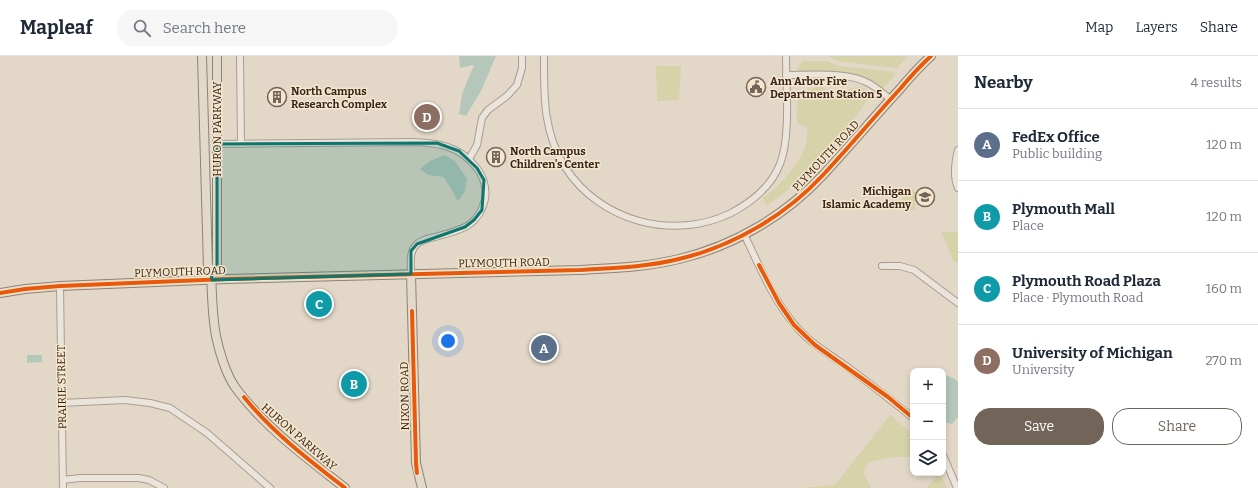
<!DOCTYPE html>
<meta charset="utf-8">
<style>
:root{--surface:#fff;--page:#f6f6f7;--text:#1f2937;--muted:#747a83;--line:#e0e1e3;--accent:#726458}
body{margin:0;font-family:Bitter,serif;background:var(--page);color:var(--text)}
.controls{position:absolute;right:12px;bottom:12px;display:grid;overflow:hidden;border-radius:8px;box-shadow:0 2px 6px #0003}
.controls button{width:36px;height:36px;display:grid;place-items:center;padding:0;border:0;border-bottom:1px solid var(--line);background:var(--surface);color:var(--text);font:20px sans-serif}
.you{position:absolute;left:448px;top:285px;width:14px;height:14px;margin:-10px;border:3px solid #fff;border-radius:50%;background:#1a73e8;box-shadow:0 0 0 6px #1a73e833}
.badge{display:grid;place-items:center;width:26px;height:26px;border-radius:50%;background:var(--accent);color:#fff;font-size:13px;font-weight:700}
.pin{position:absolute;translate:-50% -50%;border:2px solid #fff;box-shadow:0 1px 4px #0006}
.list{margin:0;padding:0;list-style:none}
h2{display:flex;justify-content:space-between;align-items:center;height:52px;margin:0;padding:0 16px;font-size:17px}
h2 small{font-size:13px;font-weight:400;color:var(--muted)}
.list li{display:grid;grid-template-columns:26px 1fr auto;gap:12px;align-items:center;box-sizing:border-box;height:72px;padding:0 16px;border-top:1px solid var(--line)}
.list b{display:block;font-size:15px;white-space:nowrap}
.list p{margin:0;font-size:13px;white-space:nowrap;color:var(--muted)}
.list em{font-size:13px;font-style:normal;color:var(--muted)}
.actions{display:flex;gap:8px;padding:12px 16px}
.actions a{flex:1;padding:9px 0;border:1px solid var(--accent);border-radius:16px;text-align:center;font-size:14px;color:var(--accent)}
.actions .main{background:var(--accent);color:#fff}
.icon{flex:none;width:22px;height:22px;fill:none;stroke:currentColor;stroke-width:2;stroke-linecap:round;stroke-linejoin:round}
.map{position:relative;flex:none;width:958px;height:432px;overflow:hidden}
header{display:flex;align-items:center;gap:24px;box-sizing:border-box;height:56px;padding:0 20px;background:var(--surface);border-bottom:1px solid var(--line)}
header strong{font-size:19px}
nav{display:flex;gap:22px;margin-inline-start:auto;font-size:14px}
.search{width:280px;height:36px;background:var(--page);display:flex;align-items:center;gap:10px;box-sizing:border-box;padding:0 14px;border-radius:16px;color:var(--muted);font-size:15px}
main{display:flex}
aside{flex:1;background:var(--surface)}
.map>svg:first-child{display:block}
.green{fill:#d6d2a9}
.water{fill:#b4c7ba}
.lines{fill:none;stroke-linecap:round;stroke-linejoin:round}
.minor-casing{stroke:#a89d92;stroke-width:8}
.major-casing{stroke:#8d8379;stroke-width:10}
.minor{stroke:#ebe4da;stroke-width:6}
.major{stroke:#e3d9cb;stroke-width:8}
.cycleway-casing{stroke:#f6e6cc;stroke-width:6}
.cycleway{stroke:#e8590c;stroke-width:4}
.marked{fill:#0f766e;fill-opacity:0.2;stroke:#0f766e;stroke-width:3;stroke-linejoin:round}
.labels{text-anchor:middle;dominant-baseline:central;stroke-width:3;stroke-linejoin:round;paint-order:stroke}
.poi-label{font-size:11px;font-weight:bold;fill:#35251b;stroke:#f6e6cc;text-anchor:start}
.street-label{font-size:11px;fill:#35251b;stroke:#f6e6cc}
</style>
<header>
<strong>Mapleaf</strong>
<div class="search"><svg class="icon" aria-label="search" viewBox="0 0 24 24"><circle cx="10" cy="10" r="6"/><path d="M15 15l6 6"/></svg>Search here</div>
<nav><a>Map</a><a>Layers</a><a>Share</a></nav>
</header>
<main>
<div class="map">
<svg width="958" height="432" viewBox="0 0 958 432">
<rect width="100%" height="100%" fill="#e3d8c8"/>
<!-- green -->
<g class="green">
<path d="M794,0H908L897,12L837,5L828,0Z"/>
<path d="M803,5H827L839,10L894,16L896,18L883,32C862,16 843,16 818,15C811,15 803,16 796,15Z"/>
<path d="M656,10H681L679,44L657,45Z"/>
<path d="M818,31H823L832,38L843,36L852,32L861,31L872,37C843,82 810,120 766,150L763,142C779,131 801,107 806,88C808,83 807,77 807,72L797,67C797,57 794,40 806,34C809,33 814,32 818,31Z"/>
<path d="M902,134H915V154H903Z"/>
<path d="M941,176H958V206H954Z"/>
<path d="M890,359L913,378V403L912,401H894L869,406L863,416L871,432H801L835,429Z"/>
<path d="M940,417L947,432H926Z"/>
</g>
<!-- water -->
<g class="water">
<path d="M459,0H496L482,33L466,60L459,58L462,38L474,9L460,12Z"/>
<path d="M444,99L455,105L467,123L465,135L458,145L444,121L428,119L420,113L430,105Z"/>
<path d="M27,299H42V306L27,307Z"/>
<path d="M943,318L955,323L958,326V361L952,368L943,366Z"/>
</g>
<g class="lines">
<!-- minor casing -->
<g class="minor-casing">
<g id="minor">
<path d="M240,0L241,88"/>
<path d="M544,0C544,40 543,76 565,111C600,166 674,185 731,157C752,146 771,131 780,108C791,80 786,31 786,0"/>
<path d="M786,19C811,19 849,15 870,28C877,32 884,38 890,43"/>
<path d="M217,88L414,86C439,87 459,90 476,111C483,120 487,132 485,143C479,171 460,174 435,181C429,182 421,184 416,189C409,196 411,208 411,218"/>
<path d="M958,94C955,106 953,121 958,132"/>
<path d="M469,103L477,89L482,62L488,54L507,40L517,29L522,12V0"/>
<path d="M744,178C759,209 772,242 794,268C808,286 828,297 846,310C869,327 891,344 913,362"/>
<path d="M882,210H900L914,214L958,247"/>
<path d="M60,230L63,432"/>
<path d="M61,347L125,344L150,347L170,352L207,377L270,432"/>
<path d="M943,399L957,432"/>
<path d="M63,424L80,422H139L149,424L164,432"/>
</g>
</g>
<!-- major casing -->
<g class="major-casing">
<g id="major">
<path d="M202,0L208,211L211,216C212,237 212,259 216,280C219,295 226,318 235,331C264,371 307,402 345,432"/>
<path d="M211,216L217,210V0"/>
<path d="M411,218L416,407L422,432"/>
<path d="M0,237L25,233L60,230L227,223L580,214C614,212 647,211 679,203C734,190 786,159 823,119C850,90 874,61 900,33C910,21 920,10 931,0"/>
</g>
</g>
<!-- minor -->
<use href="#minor" class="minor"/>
<!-- major -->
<use href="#major" class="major"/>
<!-- cycleway casing -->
<g class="cycleway-casing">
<g id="cycleway">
<path d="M759,209L779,247L794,269L815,289L888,341L913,362"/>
<path d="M0,237L25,233L60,230L227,223L580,214C614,212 647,211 679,203C734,190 786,159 823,119C850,90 874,61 900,33C910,21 920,10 931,0"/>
<path d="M412,255L416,407L417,417"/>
<path d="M244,341C272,376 310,405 345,432"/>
</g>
</g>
<!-- cycleway -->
<use href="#cycleway" class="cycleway"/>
</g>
<!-- marked area -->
<path class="marked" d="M437,87L459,95L477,112L484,124L482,154L474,164L465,171L417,188L411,195V218L212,224L211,216L217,210V88Z"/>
<!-- icons -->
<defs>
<g id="civic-ring" transform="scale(1)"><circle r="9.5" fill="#f6e6cc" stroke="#726458" stroke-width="1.5"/><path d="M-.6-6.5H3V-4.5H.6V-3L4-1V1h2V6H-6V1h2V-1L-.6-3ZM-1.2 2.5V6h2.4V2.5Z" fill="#726458"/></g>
<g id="building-ring" transform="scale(1)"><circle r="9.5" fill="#f6e6cc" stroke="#726458" stroke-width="1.5"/><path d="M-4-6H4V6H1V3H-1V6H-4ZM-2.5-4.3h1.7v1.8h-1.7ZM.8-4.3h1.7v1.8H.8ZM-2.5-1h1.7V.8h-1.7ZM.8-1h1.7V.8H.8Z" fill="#726458"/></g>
<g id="school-ring" transform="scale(1)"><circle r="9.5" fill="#f6e6cc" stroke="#726458" stroke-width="1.5"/><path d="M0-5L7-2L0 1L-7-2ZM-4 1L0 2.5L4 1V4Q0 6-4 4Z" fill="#726458"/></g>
</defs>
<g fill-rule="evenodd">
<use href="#civic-ring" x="756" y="31"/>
<use href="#building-ring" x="277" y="41"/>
<use href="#building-ring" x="496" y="101"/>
<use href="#school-ring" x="925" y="141"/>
</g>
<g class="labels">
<!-- poi labels -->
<g class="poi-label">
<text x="770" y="25">Ann Arbor Fire<tspan x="770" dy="13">Department Station 5</tspan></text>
<text x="291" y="35">North Campus<tspan x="291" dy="13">Research Complex</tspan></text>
<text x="510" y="95">North Campus<tspan x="510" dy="13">Children's Center</tspan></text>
<text x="911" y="135" text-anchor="end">Michigan<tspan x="911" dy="13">Islamic Academy</tspan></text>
</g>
<!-- street labels -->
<g class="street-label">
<text transform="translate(217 73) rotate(-90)">HURON PARKWAY</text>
<text transform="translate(826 100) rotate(-47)">PLYMOUTH ROAD</text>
<text transform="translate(504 207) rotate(-1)">PLYMOUTH ROAD</text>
<text transform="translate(180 216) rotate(-2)">PLYMOUTH ROAD</text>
<text transform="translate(62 331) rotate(-91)">PRAIRIE STREET</text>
<text transform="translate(405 340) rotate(-91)">NIXON ROAD</text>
<text transform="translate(299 381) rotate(41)">HURON PARKWAY</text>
</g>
</g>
</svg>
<div class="controls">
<button>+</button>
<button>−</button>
<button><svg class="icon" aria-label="layers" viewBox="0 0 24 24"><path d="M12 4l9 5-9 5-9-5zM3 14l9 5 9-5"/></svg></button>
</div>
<div class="you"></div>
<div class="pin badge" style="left:544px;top:292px;background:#5c6f8a">A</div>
<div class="pin badge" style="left:354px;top:328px;background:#0f9aa8">B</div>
<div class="pin badge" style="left:319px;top:248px;background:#0f9aa8">C</div>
<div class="pin badge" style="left:427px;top:61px;background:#8d6e63">D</div>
</div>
<aside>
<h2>Nearby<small>4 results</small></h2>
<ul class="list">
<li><span class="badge" style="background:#5c6f8a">A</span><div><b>FedEx Office</b><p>Public building</p></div><em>120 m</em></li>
<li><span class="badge" style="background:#0f9aa8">B</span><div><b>Plymouth Mall</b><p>Place</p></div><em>120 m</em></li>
<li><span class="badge" style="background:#0f9aa8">C</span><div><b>Plymouth Road Plaza</b><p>Place · Plymouth Road</p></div><em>160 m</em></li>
<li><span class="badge" style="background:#8d6e63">D</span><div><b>University of Michigan</b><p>University</p></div><em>270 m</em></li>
</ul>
<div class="actions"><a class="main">Save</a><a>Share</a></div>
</aside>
</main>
